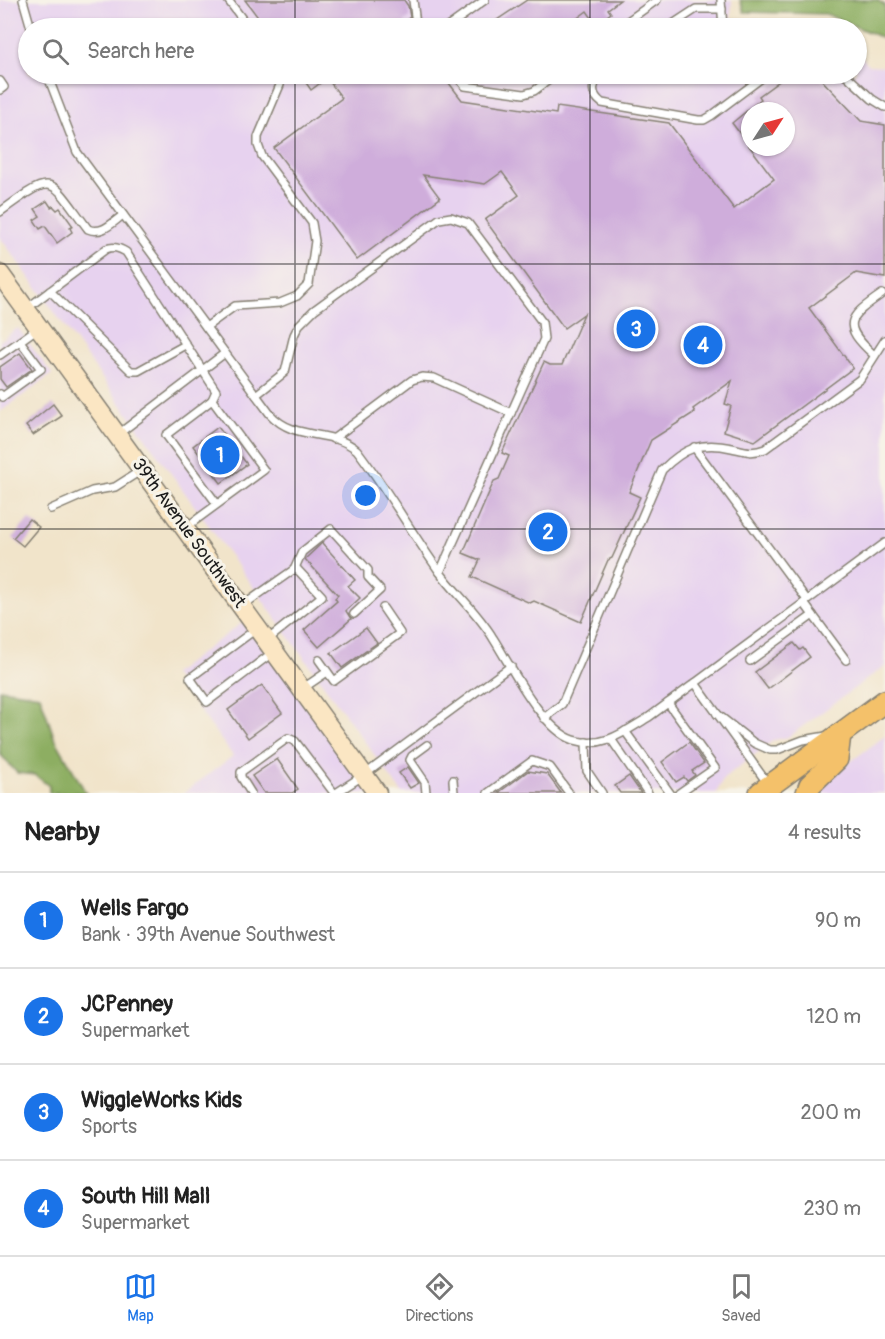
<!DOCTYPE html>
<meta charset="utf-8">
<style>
:root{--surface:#fff;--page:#f2f2f2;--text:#222;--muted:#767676;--line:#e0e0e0;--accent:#1a73e8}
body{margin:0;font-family:Pangolin,sans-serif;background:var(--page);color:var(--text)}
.compass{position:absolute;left:741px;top:102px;width:54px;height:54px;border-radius:50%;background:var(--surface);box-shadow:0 2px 4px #0004;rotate:54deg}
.you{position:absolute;left:366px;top:496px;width:21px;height:21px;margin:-15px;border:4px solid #fff;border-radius:50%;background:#1a73e8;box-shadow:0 0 0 9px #1a73e833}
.badge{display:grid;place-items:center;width:39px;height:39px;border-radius:50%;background:var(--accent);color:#fff;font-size:20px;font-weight:700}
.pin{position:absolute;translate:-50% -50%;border:3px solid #fff;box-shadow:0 2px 6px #0006}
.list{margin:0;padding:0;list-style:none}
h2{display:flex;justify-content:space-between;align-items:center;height:78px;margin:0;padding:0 24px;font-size:26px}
h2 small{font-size:20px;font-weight:400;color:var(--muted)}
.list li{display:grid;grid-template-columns:39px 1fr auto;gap:18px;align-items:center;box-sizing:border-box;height:96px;padding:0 24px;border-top:2px solid var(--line)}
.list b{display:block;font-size:22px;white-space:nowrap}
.list p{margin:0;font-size:20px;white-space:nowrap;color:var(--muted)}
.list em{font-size:20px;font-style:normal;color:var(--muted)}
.icon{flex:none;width:33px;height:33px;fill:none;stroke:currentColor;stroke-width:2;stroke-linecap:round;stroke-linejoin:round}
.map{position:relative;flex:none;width:885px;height:793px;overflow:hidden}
.search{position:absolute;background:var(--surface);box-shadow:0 2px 4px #0004;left:18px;right:18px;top:18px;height:66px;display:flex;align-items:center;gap:15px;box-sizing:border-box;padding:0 21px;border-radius:33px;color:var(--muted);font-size:22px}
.sheet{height:462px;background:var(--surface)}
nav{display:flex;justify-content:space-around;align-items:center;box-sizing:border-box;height:84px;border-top:2px solid var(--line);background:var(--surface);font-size:16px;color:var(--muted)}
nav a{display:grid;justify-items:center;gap:3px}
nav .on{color:var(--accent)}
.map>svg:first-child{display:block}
.built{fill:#e7d2ef;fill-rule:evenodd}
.forest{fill:#8dae62;stroke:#54653f;stroke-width:1.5}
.building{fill:#cfaddb;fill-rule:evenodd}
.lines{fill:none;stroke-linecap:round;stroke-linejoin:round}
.service-casing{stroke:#868073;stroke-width:10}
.secondary-casing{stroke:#868073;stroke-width:21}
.primary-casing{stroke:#868073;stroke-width:24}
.service{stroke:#fff;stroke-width:7}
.secondary{stroke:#fbe6c3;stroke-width:18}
.primary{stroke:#f4c16a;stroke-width:21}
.grid{fill:none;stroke:#1c1c1c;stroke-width:1.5;stroke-opacity:0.55}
.labels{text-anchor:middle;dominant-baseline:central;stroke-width:6;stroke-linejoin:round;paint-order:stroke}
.street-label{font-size:18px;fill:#1c1c1c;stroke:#f7f3e8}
</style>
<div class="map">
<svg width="885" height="793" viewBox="0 0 885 793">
<rect width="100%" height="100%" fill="#f7f3e8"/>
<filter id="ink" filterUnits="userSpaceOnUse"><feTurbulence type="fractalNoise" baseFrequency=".0167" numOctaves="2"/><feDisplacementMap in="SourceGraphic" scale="12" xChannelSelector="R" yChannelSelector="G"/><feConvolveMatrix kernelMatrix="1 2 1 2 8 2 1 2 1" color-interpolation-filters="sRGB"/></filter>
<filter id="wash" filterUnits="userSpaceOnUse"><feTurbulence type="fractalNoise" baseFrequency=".008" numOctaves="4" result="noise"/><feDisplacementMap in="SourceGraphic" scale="24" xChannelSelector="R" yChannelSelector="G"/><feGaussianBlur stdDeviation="1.35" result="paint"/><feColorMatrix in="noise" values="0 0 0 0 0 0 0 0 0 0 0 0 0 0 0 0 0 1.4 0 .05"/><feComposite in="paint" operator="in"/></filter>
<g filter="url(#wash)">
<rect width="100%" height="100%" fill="#f1e4ca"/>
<!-- built -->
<g class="built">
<path d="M0,0H732L730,28H28V74H856L857,50L868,65L885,66V666L788,737L774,740L724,778L716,793H402L0,237ZM750,111H786V147H750Z"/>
<path d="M18,328L52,374L0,412V341Z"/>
<path d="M250,617L377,793H184L233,756L173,674Z"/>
<path d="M885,736V793H819L822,783Z"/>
</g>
<!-- forest -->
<g class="forest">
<path d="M740,0H877L885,5V39L826,14L744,12Z"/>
<path d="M0,689L40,695L54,737L86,793H49V786L35,775L17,773L0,754Z"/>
</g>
<g id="blocks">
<!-- building -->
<g class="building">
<path d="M245,0H404L408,6L410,17L404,22L409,28H266Z"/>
<path d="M527,0H620L608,9L611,13L596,24L587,11L564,28H485Z"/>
<path d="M300,74H442L462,100L556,114L557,107L669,123L734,209L774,179L732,123L761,99L759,96L789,74H816L861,121L885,125V278L856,273L809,308L853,368L755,441L724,431L731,406L725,404L732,381L693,409L695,412L651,440L629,492L640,497L612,558L608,560L581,622L534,601L530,603L472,577L480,560L463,553L494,481L499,479L509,456L502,453L544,362L550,365H562L584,314L564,328L485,220L519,195L502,172L485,184L423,175L440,198L357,260L274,148L342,98L327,78L311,90ZM750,111H786V147H750Z"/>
<path d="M47,201L51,207L53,206L57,210L60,208L73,226L70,228L72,232L57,243L45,226L40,229L34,220L40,216L35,209Z"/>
<path d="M20,353L32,369L6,387L0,379V367Z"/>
<path d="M53,404L62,416L33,435L26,426Z"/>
<path d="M218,427L247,464L221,483L193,446Z"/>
<path d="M29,519L39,527L23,546L13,538Z"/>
<path d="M322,543L355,580L348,586L360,598L346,611L351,619L319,647L304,630L337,601L335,598L338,595L305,559Z"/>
<path d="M366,628L377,643L342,668L331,653Z"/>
<path d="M794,643L800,650L803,648L810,657L768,689L755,672Z"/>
<path d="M262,685L282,713L248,738L228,710Z"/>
<path d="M689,742L704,763L692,771L695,775L687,781L684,777L676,782L662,762Z"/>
<path d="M277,759L298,789L292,793H264L252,776Z"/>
<path d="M408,767L419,783L410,788L399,773Z"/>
<path d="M528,771L547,774L561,793H498Z"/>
<path d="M629,776L641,793H620L615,786Z"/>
</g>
</g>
</g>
<g filter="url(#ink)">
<use href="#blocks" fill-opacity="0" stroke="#868073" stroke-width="1.5"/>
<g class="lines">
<!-- service casing -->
<g class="service-casing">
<g id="service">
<path d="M23,0L31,28"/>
<path d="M228,0L249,28"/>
<path d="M413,0L416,24L420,28"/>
<path d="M721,0L723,28"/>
<path d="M446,28L485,0"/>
<path d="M618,28L657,0"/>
<path d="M667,28L696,9H722"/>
<path d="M47,74L77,152L270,414C295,442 331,428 357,450C387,489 411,532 439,571C456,594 478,613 493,638C511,666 542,730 574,740C603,749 624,732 649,717L885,543"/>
<path d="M455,74L465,86L524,94L534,91L557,74"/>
<path d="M604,74C592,82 589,93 602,103L698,120H704L711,116L767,74"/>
<path d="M845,74L872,99L885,107"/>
<path d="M0,81L4,87L0,90"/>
<path d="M0,212C56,171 49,177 88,229C102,235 112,223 123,215"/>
<path d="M50,291L131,371H138L185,345"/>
<path d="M26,309L106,249C114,246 119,248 126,252L216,391L212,400"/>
<path d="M206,327L235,306L280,303L297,296L309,284L315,241L312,223L262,156L258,145V137L280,85L279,74"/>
<path d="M20,341L38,328"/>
<path d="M0,355L20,341L41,369L2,397L0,394"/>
<path d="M874,355C841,325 847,318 882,294"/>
<path d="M256,395L285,372L294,335L299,325L314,310L439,219L451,217L468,223L542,322L544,339L440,572"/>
<path d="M117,435L225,353"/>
<path d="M333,439L412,380L422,377L434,378L511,413"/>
<path d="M694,447L807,600"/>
<path d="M51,509L92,491L115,487L140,471"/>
<path d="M185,528C211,509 238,489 264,470L212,400L166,435L217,504"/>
<path d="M294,570L302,552L331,529L368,570V577L380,590L354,614"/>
<path d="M804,603L846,660"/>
<path d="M242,606L296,568L322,596L266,641"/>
<path d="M256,629L190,678L207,702L272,653"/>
<path d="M319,660L334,681L400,633L383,608"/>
<path d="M750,661L813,615"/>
<path d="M695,683L768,784"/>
<path d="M302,689L327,672"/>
<path d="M668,703L715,768L679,793"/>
<path d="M717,714L754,743L770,750H777L803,740L826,736"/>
<path d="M544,718L562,704L662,470C684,448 701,441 732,448C745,451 752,454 765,449L860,379L885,340"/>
<path d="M625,731L670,793"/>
<path d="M611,739L648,793"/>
<path d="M586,742L587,771L602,793"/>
<path d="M453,780L454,793"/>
<path d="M251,793L241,777V772L288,738L295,741L334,793"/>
<path d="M336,793L364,775L511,666"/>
<path d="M426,793L425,782L410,760L412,756L427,745"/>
<path d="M488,793L532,761L550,767L569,793"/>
</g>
</g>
<!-- secondary casing -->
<g class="secondary-casing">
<path id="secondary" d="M0,274L377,793"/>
</g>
<!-- primary casing -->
<g class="primary-casing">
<g id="primary">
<path d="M760,793L885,701"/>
<path d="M807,793L810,785L837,759L840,734"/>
</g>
</g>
<!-- service -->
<use href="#service" class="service"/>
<!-- secondary -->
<use href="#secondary" class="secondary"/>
<!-- primary -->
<use href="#primary" class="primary"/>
</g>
</g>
<!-- grid -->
<path class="grid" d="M295,0V28M590,0V28M295,74V793M590,74V793M0,264H885M0,529H885"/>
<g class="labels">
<!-- street labels -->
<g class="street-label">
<text transform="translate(189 533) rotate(54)">39th Avenue Southwest</text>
</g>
</g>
</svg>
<svg class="compass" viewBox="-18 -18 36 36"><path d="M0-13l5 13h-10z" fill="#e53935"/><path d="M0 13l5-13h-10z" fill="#767676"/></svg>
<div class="you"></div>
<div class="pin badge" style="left:220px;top:455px">1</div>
<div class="pin badge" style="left:548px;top:532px">2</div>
<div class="pin badge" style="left:636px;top:329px">3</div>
<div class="pin badge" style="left:703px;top:345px">4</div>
<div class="search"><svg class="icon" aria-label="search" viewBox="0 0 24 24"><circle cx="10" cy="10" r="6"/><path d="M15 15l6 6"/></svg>Search here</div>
</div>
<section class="sheet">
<h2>Nearby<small>4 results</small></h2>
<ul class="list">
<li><span class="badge">1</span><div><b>Wells Fargo</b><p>Bank · 39th Avenue Southwest</p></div><em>90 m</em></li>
<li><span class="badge">2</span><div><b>JCPenney</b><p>Supermarket</p></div><em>120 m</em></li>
<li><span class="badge">3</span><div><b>WiggleWorks Kids</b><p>Sports</p></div><em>200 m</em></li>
<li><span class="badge">4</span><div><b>South Hill Mall</b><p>Supermarket</p></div><em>230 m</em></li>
</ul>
</section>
<nav>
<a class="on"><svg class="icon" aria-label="map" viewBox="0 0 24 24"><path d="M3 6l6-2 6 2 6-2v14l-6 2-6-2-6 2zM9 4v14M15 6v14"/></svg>Map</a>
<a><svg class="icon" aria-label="directions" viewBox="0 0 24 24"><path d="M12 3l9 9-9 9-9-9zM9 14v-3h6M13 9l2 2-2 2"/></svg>Directions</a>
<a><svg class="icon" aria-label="saved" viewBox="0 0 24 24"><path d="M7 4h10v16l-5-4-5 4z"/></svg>Saved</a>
</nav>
